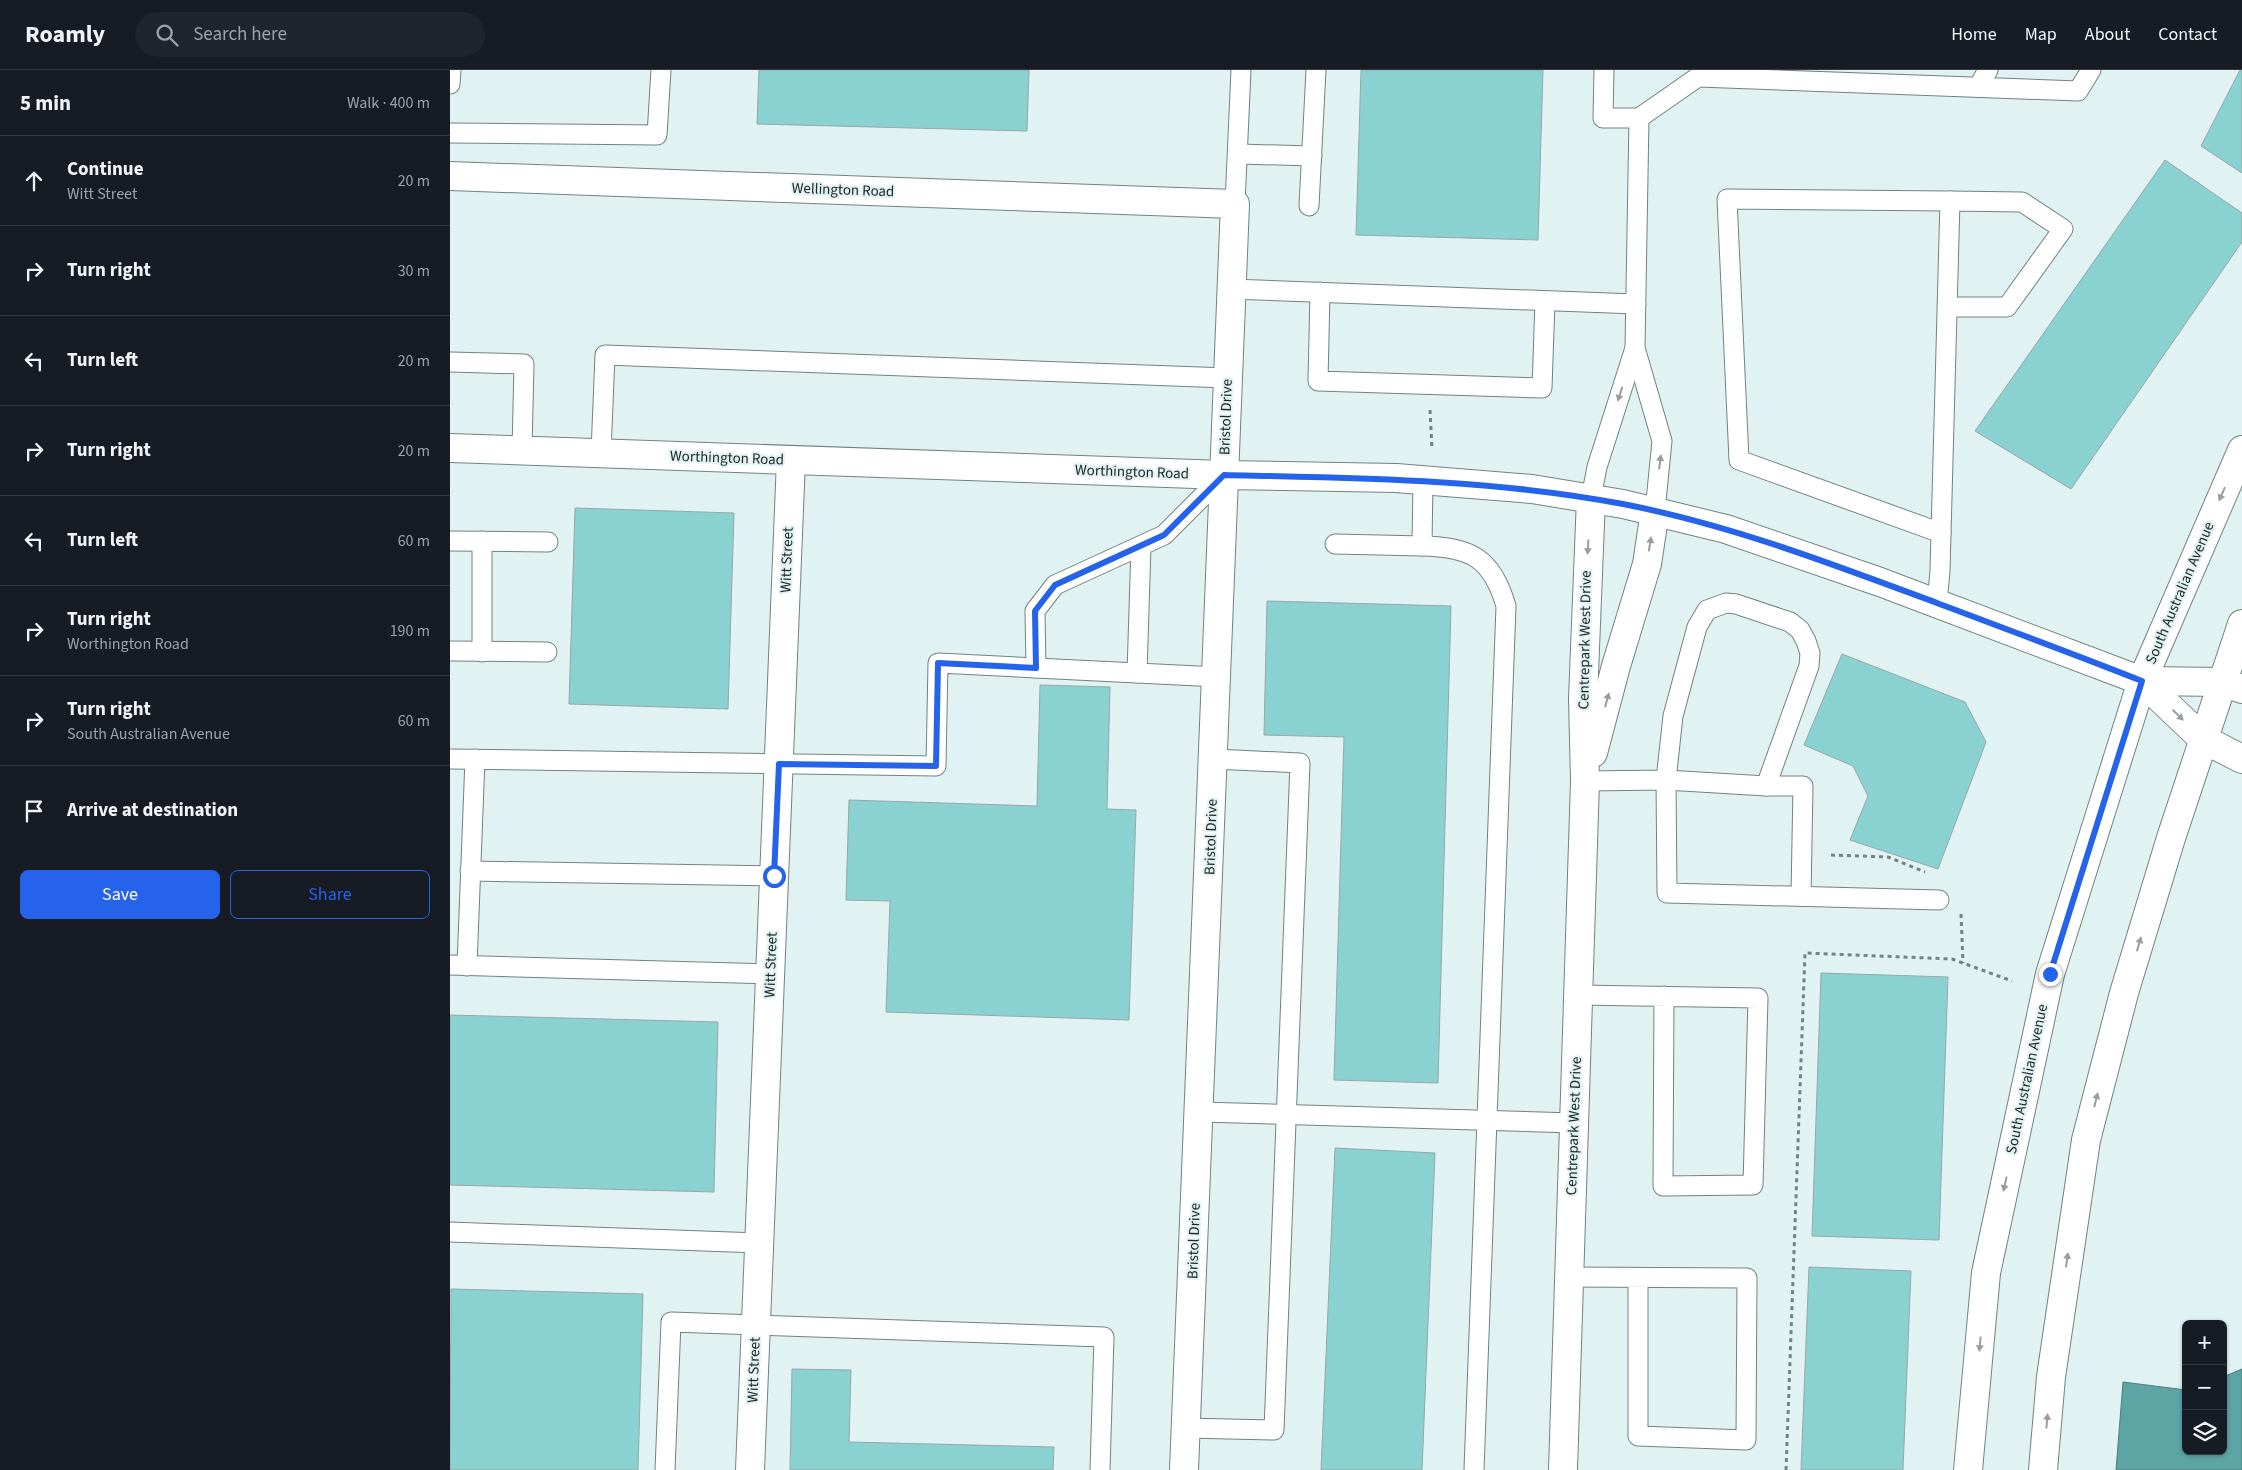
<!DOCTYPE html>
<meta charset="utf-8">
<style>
:root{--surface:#171b24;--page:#20242c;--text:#f1f3f6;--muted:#9ea1a6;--line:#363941;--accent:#2563eb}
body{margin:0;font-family:"Source Sans 3",sans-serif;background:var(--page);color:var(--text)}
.controls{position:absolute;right:15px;bottom:15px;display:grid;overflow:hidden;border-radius:8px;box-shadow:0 1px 4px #0004}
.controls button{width:45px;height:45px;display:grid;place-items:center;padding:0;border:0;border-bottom:1px solid var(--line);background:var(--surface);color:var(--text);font:25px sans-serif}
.stop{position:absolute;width:15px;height:15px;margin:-11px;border:4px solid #2563eb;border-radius:50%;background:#fff}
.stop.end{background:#2563eb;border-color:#fff;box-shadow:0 1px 5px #0008}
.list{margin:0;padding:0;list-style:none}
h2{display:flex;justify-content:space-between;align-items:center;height:65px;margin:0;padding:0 20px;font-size:21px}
h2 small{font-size:16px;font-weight:400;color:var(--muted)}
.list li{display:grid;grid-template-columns:32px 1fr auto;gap:15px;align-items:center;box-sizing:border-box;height:90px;padding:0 20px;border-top:1px solid var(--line)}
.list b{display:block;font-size:19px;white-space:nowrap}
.list p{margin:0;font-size:16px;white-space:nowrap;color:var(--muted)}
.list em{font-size:16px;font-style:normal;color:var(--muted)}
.actions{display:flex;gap:10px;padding:15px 20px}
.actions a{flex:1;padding:11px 0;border:1px solid var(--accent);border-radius:8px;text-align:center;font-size:18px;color:var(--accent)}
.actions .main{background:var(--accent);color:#fff}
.icon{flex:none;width:28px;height:28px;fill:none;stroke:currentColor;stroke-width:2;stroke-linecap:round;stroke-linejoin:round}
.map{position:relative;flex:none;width:1792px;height:1400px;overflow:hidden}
header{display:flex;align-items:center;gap:30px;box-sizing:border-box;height:70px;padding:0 25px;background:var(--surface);border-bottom:1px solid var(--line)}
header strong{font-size:24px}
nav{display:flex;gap:28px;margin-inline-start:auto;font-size:18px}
.search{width:350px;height:45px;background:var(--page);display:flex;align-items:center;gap:12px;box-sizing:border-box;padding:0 18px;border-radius:28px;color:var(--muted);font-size:19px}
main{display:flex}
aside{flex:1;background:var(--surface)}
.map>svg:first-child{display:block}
.water{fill:#5da5a4;stroke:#4a7f7e}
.building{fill:#8ad2d1;stroke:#96a7a6}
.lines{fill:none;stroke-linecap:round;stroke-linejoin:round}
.service-casing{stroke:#728281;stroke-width:21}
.minor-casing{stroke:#728281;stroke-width:30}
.tertiary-casing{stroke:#728281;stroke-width:30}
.secondary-casing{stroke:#728281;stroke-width:30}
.path{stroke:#768181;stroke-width:3;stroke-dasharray:4 4;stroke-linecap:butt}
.service{stroke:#fff;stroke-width:19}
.minor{stroke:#fff;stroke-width:28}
.tertiary{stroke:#fff;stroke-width:28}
.secondary{stroke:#fff;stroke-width:28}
.oneway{fill:#9a9d9c}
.route{stroke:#2563eb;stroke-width:6}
.labels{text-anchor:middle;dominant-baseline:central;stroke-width:4;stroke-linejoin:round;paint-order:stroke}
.street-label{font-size:15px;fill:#1e2524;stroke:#e0f2f2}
</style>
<header>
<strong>Roamly</strong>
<div class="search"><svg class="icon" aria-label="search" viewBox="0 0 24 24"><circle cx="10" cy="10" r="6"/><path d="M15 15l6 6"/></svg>Search here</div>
<nav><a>Home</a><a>Map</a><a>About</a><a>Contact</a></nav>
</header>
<main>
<aside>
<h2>5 min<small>Walk · 400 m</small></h2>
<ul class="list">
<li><svg class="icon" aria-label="ahead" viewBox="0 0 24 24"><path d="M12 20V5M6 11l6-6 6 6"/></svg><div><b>Continue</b><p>Witt Street</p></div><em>20 m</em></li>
<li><svg class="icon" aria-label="right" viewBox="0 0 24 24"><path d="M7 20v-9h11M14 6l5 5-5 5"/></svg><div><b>Turn right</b></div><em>30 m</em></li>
<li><svg class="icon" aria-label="left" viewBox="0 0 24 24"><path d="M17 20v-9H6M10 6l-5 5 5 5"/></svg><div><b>Turn left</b></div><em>20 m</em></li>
<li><svg class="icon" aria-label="right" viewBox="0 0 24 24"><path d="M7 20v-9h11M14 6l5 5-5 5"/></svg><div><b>Turn right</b></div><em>20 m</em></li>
<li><svg class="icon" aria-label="left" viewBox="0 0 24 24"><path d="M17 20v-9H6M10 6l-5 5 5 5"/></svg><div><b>Turn left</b></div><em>60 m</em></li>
<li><svg class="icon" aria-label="right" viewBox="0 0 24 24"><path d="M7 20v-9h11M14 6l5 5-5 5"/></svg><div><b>Turn right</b><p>Worthington Road</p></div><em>190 m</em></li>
<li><svg class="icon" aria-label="right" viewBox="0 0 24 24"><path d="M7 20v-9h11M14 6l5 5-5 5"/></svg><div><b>Turn right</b><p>South Australian Avenue</p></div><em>60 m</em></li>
<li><svg class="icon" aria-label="arrive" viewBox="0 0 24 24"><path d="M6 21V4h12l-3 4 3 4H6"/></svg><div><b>Arrive at destination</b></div></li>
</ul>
<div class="actions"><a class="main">Save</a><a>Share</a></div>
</aside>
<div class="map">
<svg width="1792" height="1400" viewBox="0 0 1792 1400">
<rect width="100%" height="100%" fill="#e0f2f2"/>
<!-- water -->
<path class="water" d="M1792,1299V1400H1666L1673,1312L1736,1320V1381H1773V1307Z"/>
<!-- building -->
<g class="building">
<path d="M309,0H579L577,61L307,54Z"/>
<path d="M911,0H1093L1088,170L906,165Z"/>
<path d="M1790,0H1792V103L1751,76Z"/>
<path d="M1715,90L1792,143V172L1621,419L1525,361Z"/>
<path d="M125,438L284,443L278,639L119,634Z"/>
<path d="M817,531L1001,536L988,1013L884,1010L894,667L814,665Z"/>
<path d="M1392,584L1515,632L1536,672L1488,799L1400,770L1418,726L1403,696L1354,675Z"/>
<path d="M590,615L660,617L657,739L686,740L679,950L436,942L440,831L396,830L399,730L587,736Z"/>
<path d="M1371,903L1498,907L1489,1170L1362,1166Z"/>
<path d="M0,945L268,952L264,1122L0,1115Z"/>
<path d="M885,1078L985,1083L972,1400H871Z"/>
<path d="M1359,1197L1461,1201L1453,1400H1351Z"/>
<path d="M1,1219L193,1224L188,1400H0Z"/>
<path d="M342,1299L401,1300L399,1372L604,1377L603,1400H340Z"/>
</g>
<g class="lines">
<!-- service casing -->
<g class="service-casing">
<g id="service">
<path d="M1154,0L1153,48H1189"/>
<path d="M0,14L1,0"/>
<path d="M1528,17L1538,0"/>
<path d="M0,63L207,65L211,0"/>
<path d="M788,84L862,86"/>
<path d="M785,134L791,0"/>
<path d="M859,136L866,0"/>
<path d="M781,219L1186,234"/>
<path d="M870,222L868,311L1092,318L1095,231"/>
<path d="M1185,278L1212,371L1205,441"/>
<path d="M0,292L74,294L72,381"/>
<path d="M151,383L155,285L777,308"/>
<path d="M973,410L972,476C1021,477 1042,488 1056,536L1024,1400"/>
<path d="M1141,428L1147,397L1185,278L1189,48L1248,7L1628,21L1641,0"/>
<path d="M1491,463L1289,390L1277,129L1500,131"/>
<path d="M0,471L98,472"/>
<path d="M32,471V582"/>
<path d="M885,474L972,476"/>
<path d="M1487,533L1490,501L1500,131L1572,132L1613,159L1557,237H1497"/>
<path d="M0,581L97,582"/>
<path d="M687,603L691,476"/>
<path d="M768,607L586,598L585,541L605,515L714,465L774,405"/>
<path d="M0,689L486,696L488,593L586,598"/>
<path d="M1135,711L1216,710L1223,646L1247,557L1257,540L1276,533L1286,534L1340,552L1350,560L1356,571L1360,583L1359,596L1316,716L1216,710L1217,823L1489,830"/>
<path d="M1316,716H1353L1351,826"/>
<path d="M20,801L324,806"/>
<path d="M0,895L320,904"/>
<path d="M17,896L25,689"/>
<path d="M1129,925L1308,928L1303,1115L1213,1116L1214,926"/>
<path d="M750,1042L1124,1053"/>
<path d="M0,1162L309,1173"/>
<path d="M1119,1207L1297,1208L1296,1370L1188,1366V1208"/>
<path d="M736,1358L824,1360L850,693L764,689"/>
<path d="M215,1400L221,1252L654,1267L650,1400"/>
</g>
</g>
<!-- minor casing -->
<g class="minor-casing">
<g id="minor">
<path d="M0,106L785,134L734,1400"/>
<path d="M1143,683L1166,596L1197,494L1205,441"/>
<path d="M300,1400L341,390"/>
<path d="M1113,1400L1135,711L1133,629L1141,428"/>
</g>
</g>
<!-- tertiary casing -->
<g class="tertiary-casing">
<g id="tertiary">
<path d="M0,378L774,405L946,408L1082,419L1173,434L1276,459L1430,512L1692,611L1771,612L1792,619"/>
<path d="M1692,611L1753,669L1792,689"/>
</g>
</g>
<!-- secondary casing -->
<g class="secondary-casing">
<g id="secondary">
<path d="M1518,1400L1536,1203L1600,904L1692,611L1792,380"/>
<path d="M1593,1400L1601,1307L1636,1070L1674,923L1721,768L1792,554"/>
</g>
</g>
<!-- path -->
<g class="path">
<path d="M980,340L982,379"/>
<path d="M1381,785L1438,787L1475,802"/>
<path d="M1511,844L1513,893"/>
<path d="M1336,1400L1355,883L1502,889L1562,911"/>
</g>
<!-- service -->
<use href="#service" class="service"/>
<!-- minor -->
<use href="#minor" class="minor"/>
<!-- tertiary -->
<use href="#tertiary" class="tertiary"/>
<!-- secondary -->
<use href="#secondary" class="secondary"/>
</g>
<!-- one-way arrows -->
<defs><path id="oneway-solid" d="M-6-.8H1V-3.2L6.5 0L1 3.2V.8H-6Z" transform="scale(1.25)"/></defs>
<g class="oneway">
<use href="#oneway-solid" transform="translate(1170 324) rotate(108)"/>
<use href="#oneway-solid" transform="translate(1210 392) rotate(-83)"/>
<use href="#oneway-solid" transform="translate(1772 424) rotate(114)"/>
<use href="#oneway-solid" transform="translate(1200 474) rotate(-81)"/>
<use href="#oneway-solid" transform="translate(1138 477) rotate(93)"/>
<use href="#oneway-solid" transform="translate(1157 630) rotate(-75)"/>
<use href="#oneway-solid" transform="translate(1728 645) rotate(44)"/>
<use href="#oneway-solid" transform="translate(1689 874) rotate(-73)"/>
<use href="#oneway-solid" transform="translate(1646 1030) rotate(-76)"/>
<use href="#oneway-solid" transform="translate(1555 1114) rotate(102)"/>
<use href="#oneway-solid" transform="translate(1617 1190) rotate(-82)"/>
<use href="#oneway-solid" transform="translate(1530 1274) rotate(95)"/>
<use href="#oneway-solid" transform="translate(1597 1351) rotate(-85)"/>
</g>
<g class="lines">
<!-- route -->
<path class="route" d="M324,806L329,694L486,696L488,593L586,598L585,541L605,515L714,465L774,405C908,408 1041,409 1173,434C1281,455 1385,495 1487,533C1556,559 1624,584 1692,611L1600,904"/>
</g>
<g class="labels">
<!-- street labels -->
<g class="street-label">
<text transform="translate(393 120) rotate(2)">Wellington Road</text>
<text transform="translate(776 347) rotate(-88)">Bristol Drive</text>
<text transform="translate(277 388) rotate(2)">Worthington Road</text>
<text transform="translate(682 402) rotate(2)">Worthington Road</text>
<text transform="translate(337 490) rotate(-88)">Witt Street</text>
<text transform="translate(1730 523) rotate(-67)">South Australian Avenue</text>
<text transform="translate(1135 570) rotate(-89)">Centrepark West Drive</text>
<text transform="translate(761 767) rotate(-88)">Bristol Drive</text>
<text transform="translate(321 895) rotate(-88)">Witt Street</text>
<text transform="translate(1577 1009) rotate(-78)">South Australian Avenue</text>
<text transform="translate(1124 1056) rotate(-88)">Centrepark West Drive</text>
<text transform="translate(744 1171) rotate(-88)">Bristol Drive</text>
<text transform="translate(304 1300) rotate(-88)">Witt Street</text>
</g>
</g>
</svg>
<div class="controls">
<button>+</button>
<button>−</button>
<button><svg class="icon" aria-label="layers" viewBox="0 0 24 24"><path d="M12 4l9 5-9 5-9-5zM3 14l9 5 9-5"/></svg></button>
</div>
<div class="stop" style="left:324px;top:806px"></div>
<div class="stop end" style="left:1600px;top:904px"></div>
</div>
</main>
